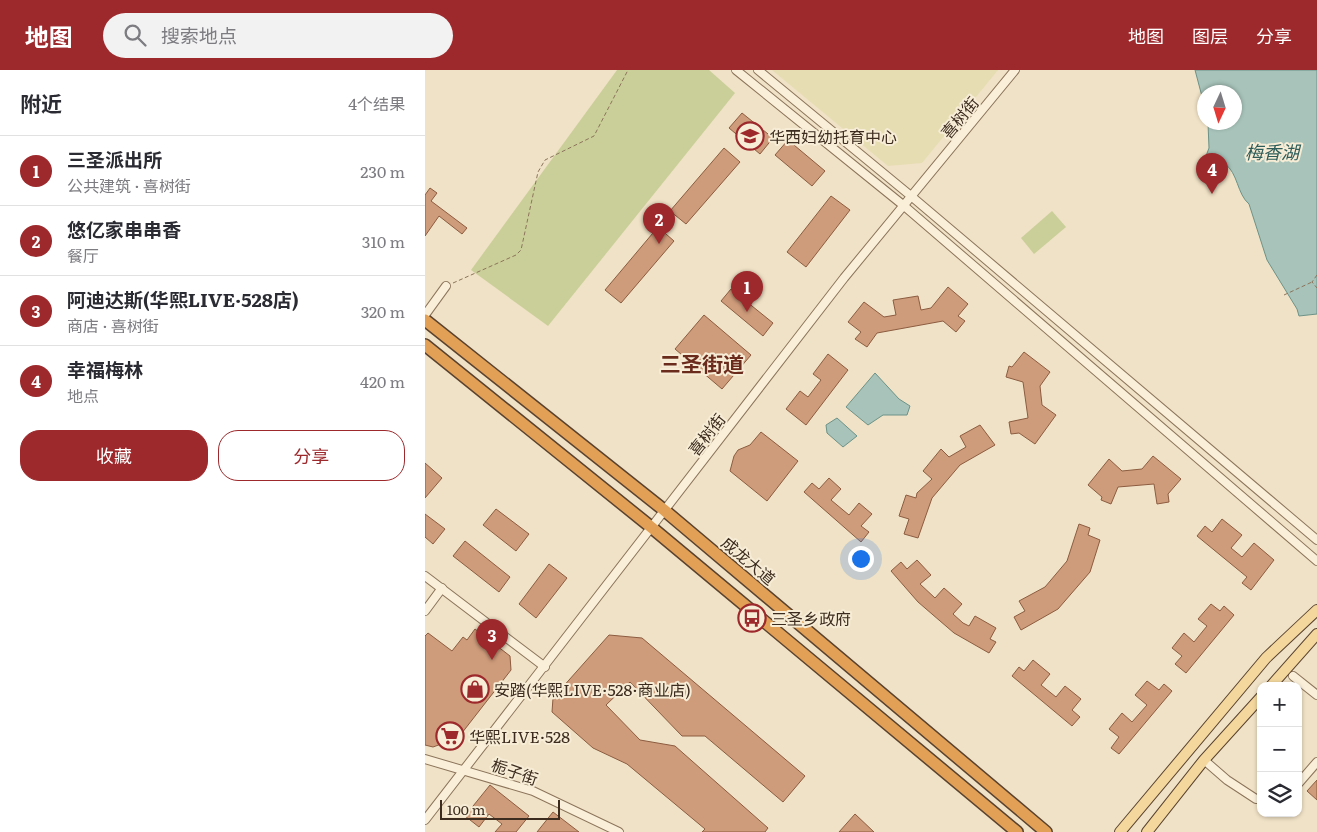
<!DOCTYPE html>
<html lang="zh">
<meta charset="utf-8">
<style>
:root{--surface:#fff;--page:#f2f2f3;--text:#2b2b33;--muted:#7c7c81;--line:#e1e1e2;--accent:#9d292c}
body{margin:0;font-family:Literata,"Noto Sans SC",serif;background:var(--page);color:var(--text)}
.controls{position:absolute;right:15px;bottom:15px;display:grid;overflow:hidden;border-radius:10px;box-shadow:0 1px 4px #0004}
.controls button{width:45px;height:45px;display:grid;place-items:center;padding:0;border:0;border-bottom:1px solid var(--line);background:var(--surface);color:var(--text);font:25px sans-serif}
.compass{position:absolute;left:772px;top:15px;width:45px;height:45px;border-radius:50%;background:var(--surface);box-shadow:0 1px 4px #0004;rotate:184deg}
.scale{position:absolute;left:15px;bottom:12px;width:120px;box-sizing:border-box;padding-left:5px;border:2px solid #3c2c1f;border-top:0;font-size:14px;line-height:18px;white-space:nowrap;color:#3c2c1f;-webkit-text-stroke:4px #f7edd6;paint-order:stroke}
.you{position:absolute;left:435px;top:488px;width:18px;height:18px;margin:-12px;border:4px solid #fff;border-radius:50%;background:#1a73e8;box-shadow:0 0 0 8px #1a73e833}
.badge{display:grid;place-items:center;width:32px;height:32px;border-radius:50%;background:var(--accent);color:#fff;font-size:16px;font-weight:700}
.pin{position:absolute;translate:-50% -41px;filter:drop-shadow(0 1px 2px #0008)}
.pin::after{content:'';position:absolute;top:26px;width:18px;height:15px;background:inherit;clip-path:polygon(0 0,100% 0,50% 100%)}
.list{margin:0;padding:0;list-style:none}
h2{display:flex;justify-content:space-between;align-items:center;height:65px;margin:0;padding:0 20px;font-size:21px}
h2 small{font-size:16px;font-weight:400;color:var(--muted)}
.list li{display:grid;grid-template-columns:32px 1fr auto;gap:15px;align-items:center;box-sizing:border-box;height:70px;padding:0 20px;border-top:1px solid var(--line)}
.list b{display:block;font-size:19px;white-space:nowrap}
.list p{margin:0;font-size:16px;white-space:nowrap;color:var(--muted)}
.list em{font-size:16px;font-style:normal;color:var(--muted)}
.actions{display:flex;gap:10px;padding:15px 20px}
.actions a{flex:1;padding:11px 0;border:1px solid var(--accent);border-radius:20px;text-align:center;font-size:18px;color:var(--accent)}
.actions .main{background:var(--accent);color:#fff}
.icon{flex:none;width:28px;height:28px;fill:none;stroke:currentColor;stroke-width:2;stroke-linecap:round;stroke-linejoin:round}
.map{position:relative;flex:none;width:892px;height:762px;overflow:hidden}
header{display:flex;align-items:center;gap:30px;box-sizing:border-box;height:70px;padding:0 25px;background:var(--accent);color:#fff}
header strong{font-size:24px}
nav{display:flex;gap:28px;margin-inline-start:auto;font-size:18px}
.search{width:350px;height:45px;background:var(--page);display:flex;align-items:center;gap:12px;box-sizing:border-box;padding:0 18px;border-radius:28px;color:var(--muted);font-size:19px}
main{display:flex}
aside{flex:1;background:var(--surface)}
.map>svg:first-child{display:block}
.farmland{fill:#e6ddb3}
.green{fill:#cacf99}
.water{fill:#a7c3ba;stroke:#6d9288}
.building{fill:#cf9c7b;stroke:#8c5c40}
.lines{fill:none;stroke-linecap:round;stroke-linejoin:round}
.minor-casing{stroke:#8c745b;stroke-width:10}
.major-casing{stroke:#5a422f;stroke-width:12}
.highway-casing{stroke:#5a422f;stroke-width:14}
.path{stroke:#8c745b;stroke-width:1;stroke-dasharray:4 2.5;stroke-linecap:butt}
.minor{stroke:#faf0da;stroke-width:8}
.major{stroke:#f3d79d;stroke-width:10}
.highway{stroke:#e1a055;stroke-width:11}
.labels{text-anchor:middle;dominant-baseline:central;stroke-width:4;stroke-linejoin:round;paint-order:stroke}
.street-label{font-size:16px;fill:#3c2c1f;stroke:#f7edd6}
.poi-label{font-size:16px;fill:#3c2c1f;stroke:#f7edd6;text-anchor:start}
.water-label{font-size:18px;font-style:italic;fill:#2e5c58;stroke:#f7edd6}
.district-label{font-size:21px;font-weight:bold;fill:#6a2b1d;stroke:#f7edd6}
</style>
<header>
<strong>地图</strong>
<div class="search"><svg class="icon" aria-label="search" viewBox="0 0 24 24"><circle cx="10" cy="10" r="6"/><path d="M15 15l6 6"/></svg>搜索地点</div>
<nav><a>地图</a><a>图层</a><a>分享</a></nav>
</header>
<main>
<aside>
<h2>附近<small>4个结果</small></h2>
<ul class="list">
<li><span class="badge">1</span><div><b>三圣派出所</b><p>公共建筑 · 喜树街</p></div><em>230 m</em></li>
<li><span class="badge">2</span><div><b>悠亿家串串香</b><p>餐厅</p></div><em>310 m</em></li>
<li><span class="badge">3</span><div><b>阿迪达斯(华熙LIVE·528店)</b><p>商店 · 喜树街</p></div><em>320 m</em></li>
<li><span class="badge">4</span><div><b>幸福梅林</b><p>地点</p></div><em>420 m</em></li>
</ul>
<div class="actions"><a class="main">收藏</a><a>分享</a></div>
</aside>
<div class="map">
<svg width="892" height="762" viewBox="0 0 892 762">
<rect width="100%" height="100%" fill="#f0e2c6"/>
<!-- farmland -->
<path class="farmland" d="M347,0H573L497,93L463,96Z"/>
<!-- green -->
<g class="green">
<path d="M192,0H284L310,23L123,256L46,200Z"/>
<path d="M627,141L641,157L609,184L596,168Z"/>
</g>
<!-- water -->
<g class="water">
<path d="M770,0H892V244L874,246L872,239L842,190L824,134C812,124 813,103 800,94C795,90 787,88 781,86L784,78L783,53L809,52V22H779V34Z"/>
<path d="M450,303L474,329L485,336L482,345H458L443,355L421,337Z"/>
<path d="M412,348L432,366L418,377L402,363L401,355Z"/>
</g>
<!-- building -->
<g class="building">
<path d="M317,43L348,68L335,84L304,58Z"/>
<path d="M363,70L400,101L387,116L350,85Z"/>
<path d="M299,78L315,92L261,154L245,141Z"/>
<path d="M5,118L12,123L6,131L42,158L37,164L14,146L0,166V125Z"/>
<path d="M406,126L425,140L381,197L362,182Z"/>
<path d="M233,157L249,171L196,233L180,220Z"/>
<path d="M523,217L543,234L533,246L540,251L531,262L518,251L452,263L442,277L430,269L436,262L423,252L439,232L459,247L471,245L468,230L493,226L496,240L506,238Z"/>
<path d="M306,219L348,253L338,266L296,231Z"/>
<path d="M279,245L326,285L297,319L250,279Z"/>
<path d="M599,282L625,302L615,316L617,335L631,345L610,374L594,363L586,364L584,352L603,348L598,312L581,307L584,296L587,297Z"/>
<path d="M403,284L423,300L381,355L361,339L375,321L383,327L396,310L388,304Z"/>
<path d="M555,355L570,375L535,395L507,428L493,468L479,464L484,449L474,446L481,425L491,428L492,423L507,409L498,401L516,379L524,387L541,377L535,366Z"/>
<path d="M336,362L373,391L342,431L305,401L309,386L313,380L325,375Z"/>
<path d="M728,386L756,409L743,424L744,432L732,434L729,414L693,417L686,434L676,430L677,427L663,415L684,389L697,401L717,399Z"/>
<path d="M0,393L17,408L0,428Z"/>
<path d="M404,408L416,419L406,430L424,445L434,433L447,444L436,456L444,462L436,472L379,422L387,413L394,419Z"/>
<path d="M71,439L104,464L91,481L58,455Z"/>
<path d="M0,444L20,459L8,474L0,467Z"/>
<path d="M797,449L817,465L806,478L817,487L829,473L849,490L826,520L817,513L822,507L772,466L780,456L787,462Z"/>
<path d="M654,454L665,458L663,465L675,470L665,502L633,539L596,560L589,547L600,541L594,531L620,517L642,491Z"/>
<path d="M40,471L85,507L74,522L28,486Z"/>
<path d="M492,490L506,505L495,514L510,528L519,518L537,534L528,544L538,553L544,556L550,546L571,558L565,569L571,572L564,583L529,563L493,532L466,501L476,492L482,499Z"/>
<path d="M124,494L142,508L111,548L94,534Z"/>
<path d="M786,534L795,541L799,536L809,545L761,603L750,594L757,586L747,578L759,563L769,572L782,556L773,549Z"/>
<path d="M50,559L85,586L86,600L33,668L8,677L0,675V566L3,563L27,581L38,567L42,570Z"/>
<path d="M184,565L217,568L380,706L358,732L280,666H257L205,612L181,635L215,670L250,676L343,758L340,762H277L280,759L202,694L168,678L127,642L128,628Z"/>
<path d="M608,590L625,604L616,615L631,627L640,616L656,629L647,640L655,647L647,656L587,606L594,597L599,601Z"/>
<path d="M722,611L734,620L739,614L747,621L694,684L686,678L694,667L684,659L697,643L707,652L722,635L710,625Z"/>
<path d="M892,710V730L882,721Z"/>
<path d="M65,715L104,746L91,762H70L77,754L64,744L54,757L40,746Z"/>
<path d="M128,742L154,762H112Z"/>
<path d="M430,744L449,762H414Z"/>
</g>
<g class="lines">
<!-- minor casing -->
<g class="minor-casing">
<g id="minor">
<path d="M311,0L478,135L892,491"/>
<path d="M333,0L486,126L892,470"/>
<path d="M0,245L21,216"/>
<path d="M0,506L120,597"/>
<path d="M0,541L17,518"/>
<path d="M868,606L892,625"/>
<path d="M0,689L108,721L194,762"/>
<path d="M779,690L802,710L831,729H836"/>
<path d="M873,714L892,692"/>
<path d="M0,750L419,208L590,0"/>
</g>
</g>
<!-- major casing -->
<g class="major-casing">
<g id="major">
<path d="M846,616L892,564"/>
<path d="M695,762L841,588L892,540"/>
<path d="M722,762L779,690L836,627"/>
</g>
</g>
<!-- highway casing -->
<g class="highway-casing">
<g id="highway">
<path d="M0,250L239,440L621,762"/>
<path d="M0,275L226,457L592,762"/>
</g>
</g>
<!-- path -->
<g class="path">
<path d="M892,205L887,212L892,218"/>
<path d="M28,213L91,185L96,180L113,102L120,90L169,66L203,0"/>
<path d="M859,225L887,212"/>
</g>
<!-- minor -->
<use href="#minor" class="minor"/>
<!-- major -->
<use href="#major" class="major"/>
<!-- highway -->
<use href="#highway" class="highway"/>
</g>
<!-- icons -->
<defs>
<g id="school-ring" transform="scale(1.4375)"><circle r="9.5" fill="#f7edd6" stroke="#9d292c" stroke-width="1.5"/><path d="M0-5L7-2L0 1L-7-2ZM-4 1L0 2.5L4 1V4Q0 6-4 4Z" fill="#9d292c"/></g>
<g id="bus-ring" transform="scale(1.4375)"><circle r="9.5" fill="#f7edd6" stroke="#9d292c" stroke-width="1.5"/><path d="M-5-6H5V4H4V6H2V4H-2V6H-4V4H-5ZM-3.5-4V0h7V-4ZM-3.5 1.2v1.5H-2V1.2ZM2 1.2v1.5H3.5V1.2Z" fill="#9d292c"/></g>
<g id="shop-ring" transform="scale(1.4375)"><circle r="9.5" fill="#f7edd6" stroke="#9d292c" stroke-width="1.5"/><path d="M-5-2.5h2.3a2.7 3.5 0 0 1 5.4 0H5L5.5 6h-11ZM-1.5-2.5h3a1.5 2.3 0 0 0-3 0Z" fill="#9d292c"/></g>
<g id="supermarket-ring" transform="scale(1.4375)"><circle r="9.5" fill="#f7edd6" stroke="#9d292c" stroke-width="1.5"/><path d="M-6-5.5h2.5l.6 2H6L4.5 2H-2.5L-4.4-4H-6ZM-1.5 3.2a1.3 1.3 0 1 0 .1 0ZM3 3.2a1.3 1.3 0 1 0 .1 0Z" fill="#9d292c"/></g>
</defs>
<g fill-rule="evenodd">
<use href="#school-ring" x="325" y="66"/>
<use href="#bus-ring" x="327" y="548"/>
<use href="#shop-ring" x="50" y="619"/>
<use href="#supermarket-ring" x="25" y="666"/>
</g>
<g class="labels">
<!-- street labels -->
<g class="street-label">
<text transform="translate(534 47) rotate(-50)">喜树街</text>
<text transform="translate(281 364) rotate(-52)">喜树街</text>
<text transform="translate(324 490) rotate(40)">成龙大道</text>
<text transform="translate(90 701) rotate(19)">栀子街</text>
</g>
<!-- poi labels -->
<g class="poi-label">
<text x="344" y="66">华西妇幼托育中心</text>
<text x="346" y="548">三圣乡政府</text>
<text x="69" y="619">安踏(华熙LIVE·528·商业店)</text>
<text x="44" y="666">华熙LIVE·528</text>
</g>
<!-- water labels -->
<g class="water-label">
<text x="847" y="81">梅香湖</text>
</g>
<!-- district labels -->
<g class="district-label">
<text x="277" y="292">三圣街道</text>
</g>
</g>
</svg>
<div class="controls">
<button>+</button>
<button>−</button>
<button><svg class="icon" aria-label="layers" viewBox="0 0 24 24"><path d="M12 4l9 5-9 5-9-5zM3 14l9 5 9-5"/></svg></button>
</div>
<svg class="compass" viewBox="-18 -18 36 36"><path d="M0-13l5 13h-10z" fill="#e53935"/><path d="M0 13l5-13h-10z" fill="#7c7c81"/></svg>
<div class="scale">100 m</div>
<div class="you"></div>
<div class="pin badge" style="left:322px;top:242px">1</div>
<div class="pin badge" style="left:234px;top:174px">2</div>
<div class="pin badge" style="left:67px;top:590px">3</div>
<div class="pin badge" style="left:787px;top:124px">4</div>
</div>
</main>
